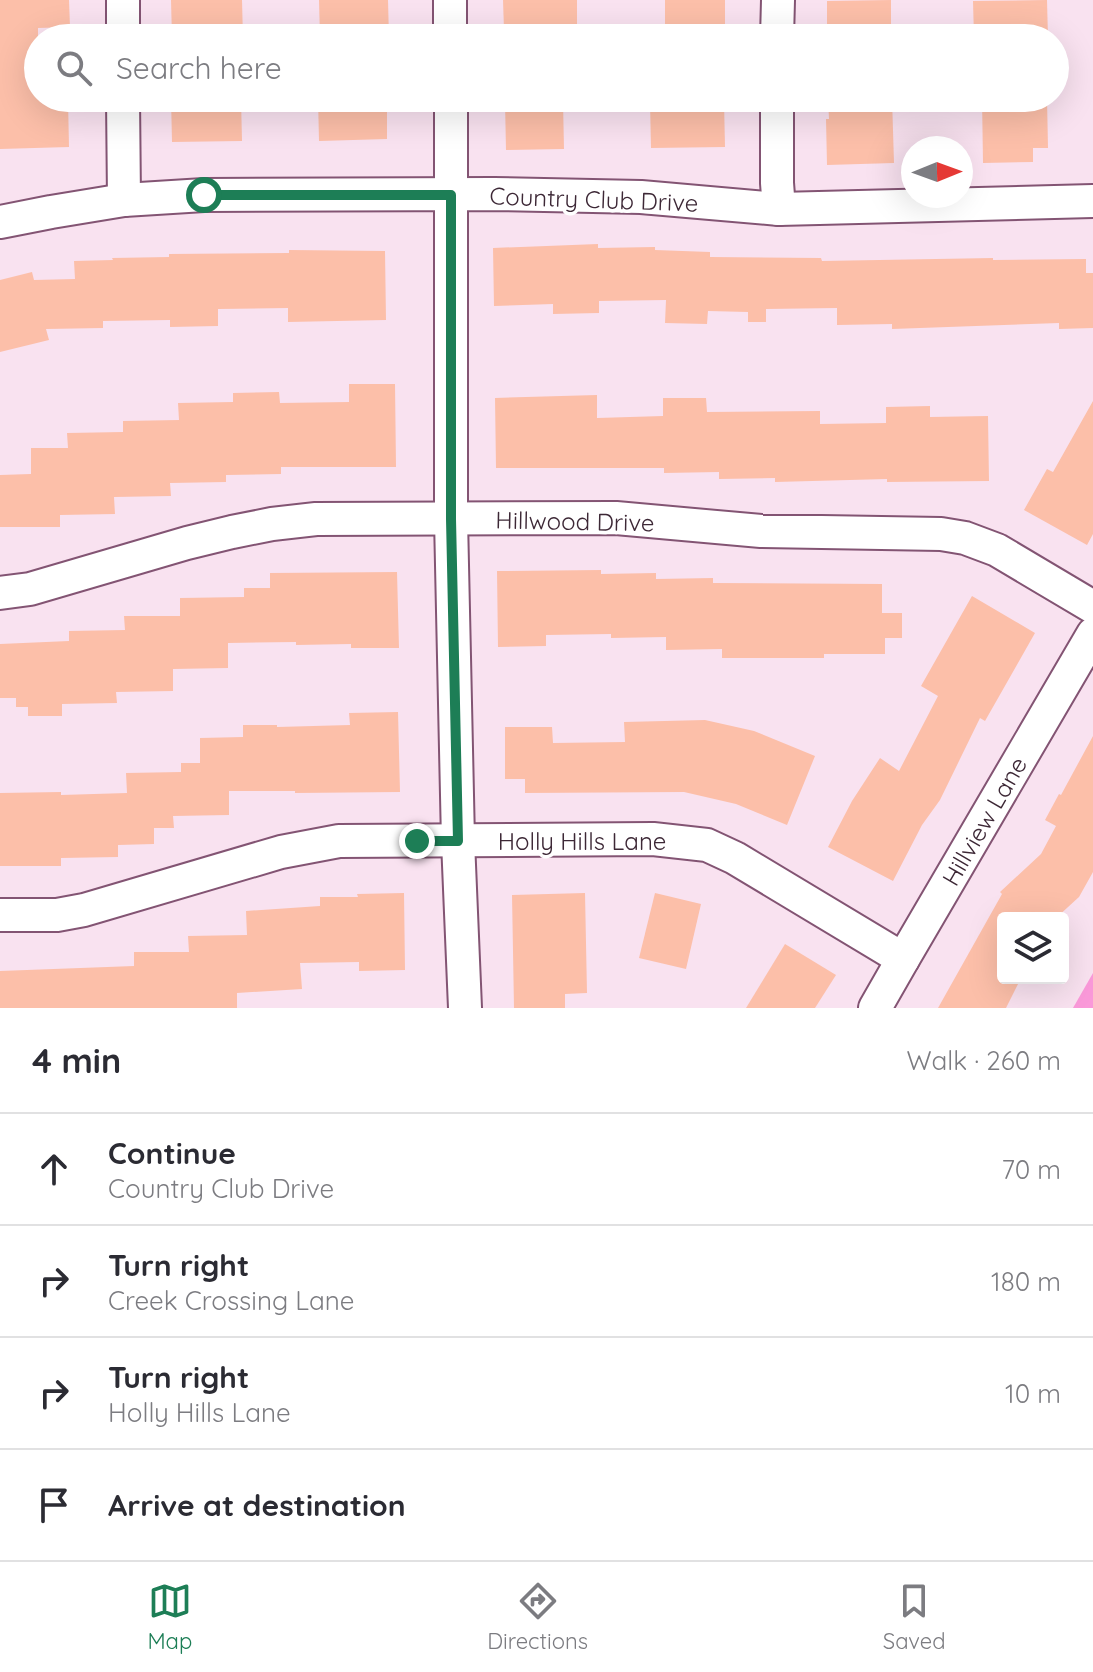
<!DOCTYPE html>
<meta charset="utf-8">
<style>
:root{--surface:#fff;--page:#f2f2f3;--text:#2b2b33;--muted:#7c7c81;--line:#e1e1e2;--accent:#1d7e56}
body{margin:0;font-family:Quicksand,sans-serif;background:var(--page);color:var(--text)}
.controls{position:absolute;right:24px;bottom:24px;display:grid;overflow:hidden;border-radius:8px;box-shadow:0 8px 32px #0002}
.controls button{width:72px;height:72px;display:grid;place-items:center;padding:0;border:0;border-bottom:2px solid var(--line);background:var(--surface);color:var(--text);font:40px sans-serif}
.compass{position:absolute;left:901px;top:136px;width:72px;height:72px;border-radius:50%;background:var(--surface);box-shadow:0 8px 32px #0002;rotate:89deg}
.stop{position:absolute;width:24px;height:24px;margin:-18px;border:6px solid #1d7e56;border-radius:50%;background:#fff}
.stop.end{background:#1d7e56;border-color:#fff;box-shadow:0 2px 8px #0008}
.list{margin:0;padding:0;list-style:none}
h2{display:flex;justify-content:space-between;align-items:center;height:104px;margin:0;padding:0 32px;font-size:34px}
h2 small{font-size:26px;font-weight:400;color:var(--muted)}
.list li{display:grid;grid-template-columns:52px 1fr auto;gap:24px;align-items:center;box-sizing:border-box;height:112px;padding:0 32px;border-top:2px solid var(--line)}
.list b{display:block;font-size:30px;white-space:nowrap}
.list p{margin:0;font-size:26px;white-space:nowrap;color:var(--muted)}
.list em{font-size:26px;font-style:normal;color:var(--muted)}
.icon{flex:none;width:44px;height:44px;fill:none;stroke:currentColor;stroke-width:2;stroke-linecap:round;stroke-linejoin:round}
.map{position:relative;flex:none;width:1093px;height:1008px;overflow:hidden}
.search{position:absolute;background:var(--surface);box-shadow:0 8px 32px #0002;left:24px;right:24px;top:24px;height:88px;display:flex;align-items:center;gap:20px;box-sizing:border-box;padding:0 28px;border-radius:44px;color:var(--muted);font-size:30px}
.sheet{height:552px;background:var(--surface)}
nav{display:flex;justify-content:space-around;align-items:center;box-sizing:border-box;height:112px;border-top:2px solid var(--line);background:var(--surface);font-size:22px;color:var(--muted)}
nav a{display:grid;justify-items:center;gap:4px}
nav .on{color:var(--accent)}
.map>svg:first-child{display:block}
.green{fill:#fa99d9}
.building{fill:#fcbfa9}
.lines{fill:none;stroke-linecap:round;stroke-linejoin:round}
.minor-casing{stroke:#835473;stroke-width:36}
.minor{stroke:#fff;stroke-width:32}
.route{stroke:#1d7e56;stroke-width:10}
.labels{text-anchor:middle;dominant-baseline:central;stroke-width:7;stroke-linejoin:round;paint-order:stroke}
.street-label{font-size:24px;fill:#3d2836;stroke:#fff}
</style>
<div class="map">
<svg width="1093" height="1008" viewBox="0 0 1093 1008">
<rect width="100%" height="100%" fill="#f9e2f0"/>
<!-- green -->
<path class="green" d="M1093,973V1008H1073Z"/>
<!-- building -->
<g class="building">
<path d="M0,0H69L70,27L38,28V100H68L69,147L0,149Z"/>
<path d="M171,0H242L243,38H172Z"/>
<path d="M319,0H388L389,38H320Z"/>
<path d="M503,0H577V28L504,30Z"/>
<path d="M665,0H725V35L665,36Z"/>
<path d="M891,0V38H839L838,27H827V1Z"/>
<path d="M1047,0L1048,38H974L973,1Z"/>
<path d="M171,98H241L242,141L172,142Z"/>
<path d="M318,98H387V139L319,141Z"/>
<path d="M828,98H892L894,163L827,165L826,119H829Z"/>
<path d="M982,98H1047L1048,148H1033V162L983,163Z"/>
<path d="M563,101L564,149L506,150L505,102Z"/>
<path d="M724,101L725,147L651,148L650,102Z"/>
<path d="M598,244V248L655,247V250L710,252V257L821,258L822,261L993,258V260L1086,259V273H1093V328L1059,329V323L892,329V324L837,325V308L766,309V322H748V312L708,311L707,324L665,323L666,300L599,301V313L553,314V304L494,306L493,248Z"/>
<path d="M289,250L385,251L386,320L288,322V308L218,309V326L170,327V320L103,321V328L46,329L49,340L0,352V280L32,272L34,280L75,279L74,261L113,260L112,258L169,257V254L289,253Z"/>
<path d="M349,384H395L396,467H281V474L226,475V482L170,483L171,496L114,497L115,514L60,515V527H0V475L31,474V448H68L67,433L123,432V421L179,420L178,403L233,402V393L279,392L280,403L349,402Z"/>
<path d="M597,395V418L663,416V398H706L707,412L820,411V424L886,423V407L930,406V417L988,416L989,481L887,482V479L775,482V478L719,479V472L664,473V468H496L495,398Z"/>
<path d="M1093,401V534L1087,545L1024,510L1047,469L1053,472Z"/>
<path d="M601,570V574L656,573V579L713,578V583L882,584V613H902V638H885V654H824V658H722V649L666,650V637L611,638V634L546,635V646L498,647L497,571Z"/>
<path d="M397,572L399,648H351V644L296,645V642L228,643V668L173,669V691L116,692L117,703L62,704V716H28V707H16V698H0V644L69,641V631L125,630L124,616H180V598L244,597V588H270V573Z"/>
<path d="M972,596L1035,633L985,721L980,718L940,800L922,825L893,881L828,847L852,801L880,758L899,771L938,696L921,686Z"/>
<path d="M398,712L400,792L295,793V791H229V815L173,816L174,828H154V844L118,845V857L61,858V866H0V793L61,792V795L127,793L126,773L181,772V763H200V738L243,737V725H277V727L350,725L349,713Z"/>
<path d="M705,720L754,731L815,756L787,825L736,804L684,792L525,793V779H505V727H552L553,743L625,742L624,722Z"/>
<path d="M1093,736V872L1079,897L1056,918H1003V978H1021L1006,1008H938L1002,894L1000,892L1041,854L1056,826L1045,820L1059,794L1061,795Z"/>
<path d="M404,893L405,970L359,971V962L300,963L302,989L237,993V1008H0V971L134,966V952H189L188,936L247,935L246,911L320,906V897H358L357,894Z"/>
<path d="M585,893L587,993L565,994V1008H514L512,895Z"/>
<path d="M655,893L701,904L686,969L639,958Z"/>
<path d="M785,944L836,975L815,1008H746Z"/>
</g>
<g class="lines">
<!-- minor casing -->
<g class="minor-casing">
<g id="minor">
<path d="M123,0V38"/>
<path d="M450,0V38"/>
<path d="M777,38L778,0"/>
<path d="M123,98L124,200"/>
<path d="M451,98V519L458,841L465,1008"/>
<path d="M777,98V183L779,209"/>
<path d="M0,222L51,212L124,200L204,195L494,194L641,197L779,209L1093,201"/>
<path d="M0,593L30,589L187,543L232,532L272,524L316,519L616,518L761,531L941,534L965,538L997,550L1093,607"/>
<path d="M0,915H57L84,910L281,852L339,841L653,839L707,845L735,858L903,959"/>
<path d="M875,1008L903,959L1093,634"/>
</g>
</g>
<!-- minor -->
<use href="#minor" class="minor"/>
</g>
<g class="lines">
<!-- route -->
<path class="route" d="M204,195H451V519L458,841H417"/>
</g>
<g class="labels">
<!-- street labels -->
<g class="street-label">
<text transform="translate(594 199) rotate(2)">Country Club Drive</text>
<text transform="translate(575 521) rotate(1)">Hillwood Drive</text>
<text transform="translate(984 821) rotate(-60)">Hillview Lane</text>
<text x="582" y="841">Holly Hills Lane</text>
</g>
</g>
</svg>
<div class="controls">
<button><svg class="icon" aria-label="layers" viewBox="0 0 24 24"><path d="M12 4l9 5-9 5-9-5zM3 14l9 5 9-5"/></svg></button>
</div>
<svg class="compass" viewBox="-18 -18 36 36"><path d="M0-13l5 13h-10z" fill="#e53935"/><path d="M0 13l5-13h-10z" fill="#7c7c81"/></svg>
<div class="stop" style="left:204px;top:195px"></div>
<div class="stop end" style="left:417px;top:841px"></div>
<div class="search"><svg class="icon" aria-label="search" viewBox="0 0 24 24"><circle cx="10" cy="10" r="6"/><path d="M15 15l6 6"/></svg>Search here</div>
</div>
<section class="sheet">
<h2>4 min<small>Walk · 260 m</small></h2>
<ul class="list">
<li><svg class="icon" aria-label="ahead" viewBox="0 0 24 24"><path d="M12 20V5M6 11l6-6 6 6"/></svg><div><b>Continue</b><p>Country Club Drive</p></div><em>70 m</em></li>
<li><svg class="icon" aria-label="right" viewBox="0 0 24 24"><path d="M7 20v-9h11M14 6l5 5-5 5"/></svg><div><b>Turn right</b><p>Creek Crossing Lane</p></div><em>180 m</em></li>
<li><svg class="icon" aria-label="right" viewBox="0 0 24 24"><path d="M7 20v-9h11M14 6l5 5-5 5"/></svg><div><b>Turn right</b><p>Holly Hills Lane</p></div><em>10 m</em></li>
<li><svg class="icon" aria-label="arrive" viewBox="0 0 24 24"><path d="M6 21V4h12l-3 4 3 4H6"/></svg><div><b>Arrive at destination</b></div></li>
</ul>
</section>
<nav>
<a class="on"><svg class="icon" aria-label="map" viewBox="0 0 24 24"><path d="M3 6l6-2 6 2 6-2v14l-6 2-6-2-6 2zM9 4v14M15 6v14"/></svg>Map</a>
<a><svg class="icon" aria-label="directions" viewBox="0 0 24 24"><path d="M12 3l9 9-9 9-9-9zM9 14v-3h6M13 9l2 2-2 2"/></svg>Directions</a>
<a><svg class="icon" aria-label="saved" viewBox="0 0 24 24"><path d="M7 4h10v16l-5-4-5 4z"/></svg>Saved</a>
</nav>
